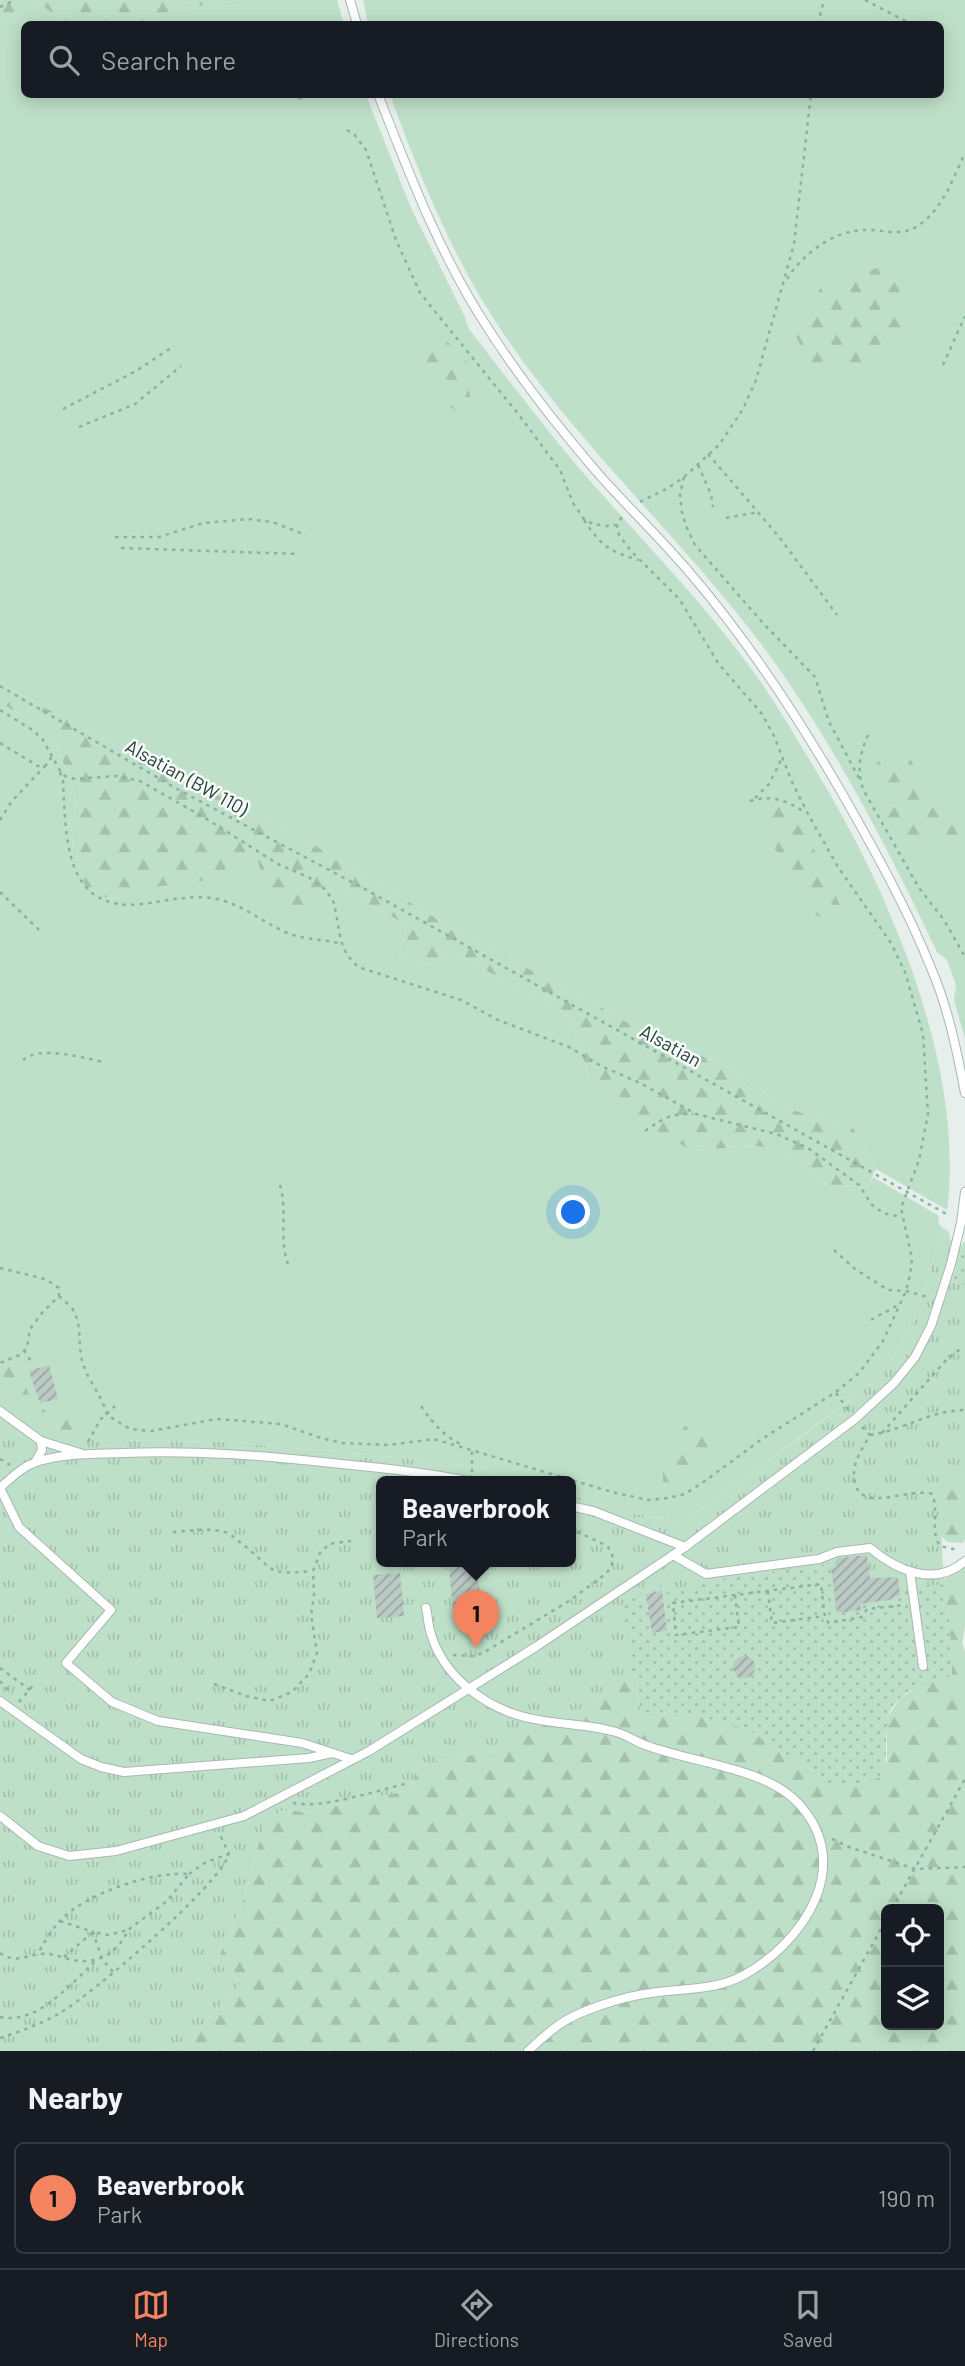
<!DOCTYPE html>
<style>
:root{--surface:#171b24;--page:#20242c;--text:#f1f3f6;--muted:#9ea1a6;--line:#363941;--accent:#f4845f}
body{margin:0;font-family:Barlow,sans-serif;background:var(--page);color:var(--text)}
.controls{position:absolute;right:21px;bottom:21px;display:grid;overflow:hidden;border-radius:10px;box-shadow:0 4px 18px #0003}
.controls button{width:63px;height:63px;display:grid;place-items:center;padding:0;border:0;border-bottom:2px solid var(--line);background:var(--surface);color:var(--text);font:35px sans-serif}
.you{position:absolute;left:574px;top:1213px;width:24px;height:24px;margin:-18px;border:5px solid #fff;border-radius:50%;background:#1a73e8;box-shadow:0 0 0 10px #1a73e833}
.badge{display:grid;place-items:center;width:46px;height:46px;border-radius:50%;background:var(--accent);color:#111;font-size:23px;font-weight:700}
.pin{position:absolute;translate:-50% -58px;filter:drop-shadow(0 2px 4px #0008)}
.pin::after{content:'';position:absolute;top:37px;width:24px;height:21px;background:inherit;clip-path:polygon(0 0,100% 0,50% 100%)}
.popup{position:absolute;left:376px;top:1476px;width:200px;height:91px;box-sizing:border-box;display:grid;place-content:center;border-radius:10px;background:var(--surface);filter:drop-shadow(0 2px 5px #0005);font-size:23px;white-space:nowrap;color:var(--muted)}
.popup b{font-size:26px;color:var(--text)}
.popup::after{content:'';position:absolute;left:50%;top:100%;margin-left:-14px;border:14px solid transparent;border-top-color:var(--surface)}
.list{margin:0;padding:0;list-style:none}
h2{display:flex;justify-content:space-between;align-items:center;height:91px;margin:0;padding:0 28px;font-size:30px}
h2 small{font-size:23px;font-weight:400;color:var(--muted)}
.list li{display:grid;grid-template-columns:46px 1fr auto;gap:21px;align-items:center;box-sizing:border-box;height:112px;margin:0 14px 14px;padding:0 14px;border:2px solid var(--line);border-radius:10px}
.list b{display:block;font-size:26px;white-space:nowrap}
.list p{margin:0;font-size:23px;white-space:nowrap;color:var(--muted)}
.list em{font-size:23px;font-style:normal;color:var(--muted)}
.icon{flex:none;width:38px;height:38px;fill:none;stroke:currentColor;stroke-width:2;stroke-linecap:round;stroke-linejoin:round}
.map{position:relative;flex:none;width:965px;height:2051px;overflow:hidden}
.search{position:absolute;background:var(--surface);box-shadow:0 4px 18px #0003;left:21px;right:21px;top:21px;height:77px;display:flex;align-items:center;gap:18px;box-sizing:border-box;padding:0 24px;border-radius:10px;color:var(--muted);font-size:26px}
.sheet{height:217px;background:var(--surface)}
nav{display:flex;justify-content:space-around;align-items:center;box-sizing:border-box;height:98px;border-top:2px solid var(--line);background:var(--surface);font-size:19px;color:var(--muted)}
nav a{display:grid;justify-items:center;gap:4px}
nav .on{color:var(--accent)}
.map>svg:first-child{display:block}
.grass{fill:#bfe0c8}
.forest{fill:url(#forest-firs);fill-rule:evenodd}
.park{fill:url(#park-tufts)}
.garden{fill:url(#garden-dots)}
.building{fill:url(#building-hatch)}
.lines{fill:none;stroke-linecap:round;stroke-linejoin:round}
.service-casing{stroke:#a8b8b2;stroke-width:10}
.path{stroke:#86b3a5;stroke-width:2.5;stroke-dasharray:3.5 5;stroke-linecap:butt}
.service{stroke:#fff;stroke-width:8}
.labels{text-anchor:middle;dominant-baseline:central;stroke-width:5;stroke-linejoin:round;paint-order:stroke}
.street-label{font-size:19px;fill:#24423a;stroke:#f7fbf9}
</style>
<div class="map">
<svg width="965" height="2051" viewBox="0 0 965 2051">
<defs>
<pattern id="forest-firs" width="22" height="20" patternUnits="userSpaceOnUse" patternTransform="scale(1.75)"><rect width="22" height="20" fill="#bfe0c8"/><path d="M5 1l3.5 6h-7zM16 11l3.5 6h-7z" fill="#a4c1ad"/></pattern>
<pattern id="park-tufts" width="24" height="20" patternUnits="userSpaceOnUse" patternTransform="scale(1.75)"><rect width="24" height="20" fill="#bfe0c8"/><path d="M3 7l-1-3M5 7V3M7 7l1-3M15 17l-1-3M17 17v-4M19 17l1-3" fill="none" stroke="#a4c1ad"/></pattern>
<pattern id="garden-dots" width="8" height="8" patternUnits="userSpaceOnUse" patternTransform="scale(1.75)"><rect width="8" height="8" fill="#bfe0c8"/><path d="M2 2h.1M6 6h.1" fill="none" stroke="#a4c1ad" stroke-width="1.8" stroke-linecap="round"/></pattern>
<pattern id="building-hatch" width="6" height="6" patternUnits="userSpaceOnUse" patternTransform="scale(1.75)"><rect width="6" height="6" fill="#bbcac4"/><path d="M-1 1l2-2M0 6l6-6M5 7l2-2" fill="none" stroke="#98a6a0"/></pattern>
</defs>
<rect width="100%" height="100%" fill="#e6efeb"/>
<!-- grass -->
<g class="grass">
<path d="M238,0H337L344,24H140L174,10Z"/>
<path d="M363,0H965V1039L954,1000L956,985L947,960L937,952C884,840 824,724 748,627C665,521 564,430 492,316C449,249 417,169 390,95L940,94V24H368Z"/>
<path d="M39,3L66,24H24V94L366,95L411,208L464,315L469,329C505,375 540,422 578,467C634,532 695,593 747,663C776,701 799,743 824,784C893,901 965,1070 947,1210L876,1169L854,1129L783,1107L731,1068L647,1034L583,997L460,933L329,853L190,781L125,751L5,686L0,681V20Z"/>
<path d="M0,705H4L52,733L76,796L72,853L110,899L162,886L237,855L258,861L270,901L334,885L407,925L399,956L425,964L458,955L570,1017L591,1083L692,1150L759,1146L793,1156L828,1186L867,1187L873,1177L939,1216L938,1223L942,1227C931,1265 923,1305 904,1339C883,1378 843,1405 808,1431C767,1463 725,1493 682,1522L636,1514L571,1495L570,1482H523L472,1468L406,1458L226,1442L94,1440L31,1449L24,1439L0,1423Z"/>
</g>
<!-- forest -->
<g class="forest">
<path d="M0,0H238L174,10L140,24H66L39,3L0,20Z"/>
<circle cx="304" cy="104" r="8"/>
<path d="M344,151L355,156L356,167L346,168L340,165L339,155Z"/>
<path d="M892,263L910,324L861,365L811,369L795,334L821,287Z"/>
<path d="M434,329L467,361L470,398L458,413C426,388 423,375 417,336Z"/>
<path d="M0,681L5,686L125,751L190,781L329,853L460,933L583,997L647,1034L731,1068L783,1107L854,1129L876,1169L867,1187L828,1186L793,1156L759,1146L692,1150L638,1122L591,1083L570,1017L458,955L425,964L399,956L407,925L334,885L294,911L270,902L258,862L237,855L216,879L162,886L110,899L86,888L72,853L76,796L52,733L4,705H0Z"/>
<path d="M884,752L908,755L932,798L965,831V836L949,843L896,833L882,807L876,765Z"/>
<path d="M766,805L788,806L811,843L840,905L832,923L814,914L771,842Z"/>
<path d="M17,1360L21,1361V1371L28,1393L48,1414L72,1419L126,1441C87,1440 52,1435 21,1411C13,1405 4,1395 1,1385C0,1380 0,1373 0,1368Z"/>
<path d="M696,1423L708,1424L713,1430C711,1455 697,1475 677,1489L663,1484V1462L684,1427Z"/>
<path d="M965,1477V1539L963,1543L947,1542L940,1535L942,1490Z"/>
<path d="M965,1568V1626L962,1643L965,1652V2051H157L189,2040L241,1983L217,1961L243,1902L265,1820L283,1810L307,1812L410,1790L418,1764L498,1751L532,1723L552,1727L615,1687L628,1674L637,1687L641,1712L686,1713L748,1729L783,1753L809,1766L832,1786L887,1761V1718L899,1699L926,1681L950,1623L943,1580ZM886,1909H939V2025H886Z"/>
</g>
<!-- park -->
<path class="park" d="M942,1227L949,1232L950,1240L962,1245L952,1282L965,1285V1477L943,1490C937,1553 950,1614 952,1676C929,1681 891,1692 887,1721C885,1740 888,1757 882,1776L865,1784L832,1786L809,1766L783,1753L748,1729L686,1713L641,1712L637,1687L628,1675L615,1687L552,1727L532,1724L498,1751L418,1764L410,1790L307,1812L283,1810L265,1821L243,1902L217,1961L241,1983L189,2040L157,2051H0V1423L24,1439L31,1449L57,1432L94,1440L226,1442L406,1458L472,1468L523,1482H382V1562H570L571,1495L636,1514L682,1522C725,1493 767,1463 809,1431C843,1405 883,1378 904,1339C923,1305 931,1265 942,1227Z"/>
<!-- garden -->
<g class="garden">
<path d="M965,1241V1285L952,1282L962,1245Z"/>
<path d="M836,1563L837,1567L831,1569L837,1613L861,1610L860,1604L893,1599V1597L900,1595L899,1589L944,1584L950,1623L952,1676C929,1681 891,1692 887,1721C885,1740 888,1757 882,1776L865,1784L832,1786L809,1766L783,1753L748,1729L686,1713L641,1712L637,1687L628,1674L634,1663L621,1607L650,1587L649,1581L660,1579L663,1593L688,1590L693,1583Z"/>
</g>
<!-- building -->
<g class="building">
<path d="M49,1365L58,1399L40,1403L29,1371Z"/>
<path d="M867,1555L870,1578L898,1577L900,1596L893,1597V1599L860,1604L861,1610L837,1613L831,1568L837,1567L836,1560L839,1558Z"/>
<path d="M477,1565L481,1608L453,1611L449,1568Z"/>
<path d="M400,1573L404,1616L377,1618L373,1575Z"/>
<path d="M662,1591L667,1631L652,1633L646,1594Z"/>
<circle cx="744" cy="1667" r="11"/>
</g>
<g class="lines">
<!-- service casing -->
<g class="service-casing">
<g id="service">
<path d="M350,0L357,24"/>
<path d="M378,94C410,176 442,260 491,333C524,384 562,432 602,478C631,510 662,540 690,573C749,642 798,717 843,795C875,851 907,908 931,968C948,1007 957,1051 965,1093"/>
<path d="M0,1411L41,1441L80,1453"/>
<path d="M36,1461L42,1450L41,1441"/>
<path d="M0,1488L19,1527L111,1610L66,1663L112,1702L158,1721L302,1743L351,1759"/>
<path d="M0,1488C12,1477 23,1466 39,1461C66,1453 95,1454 123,1453C197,1450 268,1456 341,1464C385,1468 430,1473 473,1482"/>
<path d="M570,1506L593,1511L685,1547"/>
<path d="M673,1555L706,1574L819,1559L837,1552L870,1548C896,1570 935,1588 965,1561"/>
<path d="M910,1572L923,1666"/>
<path d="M426,1608C428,1616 428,1626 431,1634C443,1675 482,1705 521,1716C552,1725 585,1723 616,1732C626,1735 635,1741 645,1745C664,1752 685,1757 706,1762C736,1770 775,1779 797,1802C856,1863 805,1941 744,1975C715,1991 682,1988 651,1993C625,1996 576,2011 556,2027C546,2034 537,2043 528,2051"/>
<path d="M0,1701L81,1759L101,1767L124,1772L309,1758L332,1753"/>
<path d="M0,1816L38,1846L69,1856L116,1851L244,1816L369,1751L537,1646L685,1547L855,1419L894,1383L915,1357L931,1326L951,1264L961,1223L965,1192"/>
</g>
</g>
<!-- path -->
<g class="path">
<path d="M865,0L911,24"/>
<path d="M0,7L15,0"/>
<path d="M818,24L824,0"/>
<path d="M347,130L354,134L366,150L396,240L420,293L519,415L560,470L573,503L584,519L593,524L606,526L617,525"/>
<path d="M787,279C803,253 836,229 867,230C885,230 903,237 919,225C943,209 953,178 965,153"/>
<path d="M943,365L965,316"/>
<path d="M63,409L136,371L174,346"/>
<path d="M79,427L135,404L181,366"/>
<path d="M708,454L780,538L837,615"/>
<path d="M698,465L711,494L713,507"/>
<path d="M684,477L680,494L682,512L686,526L695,545L762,622L815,677L829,722L860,780"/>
<path d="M640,502L668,488L684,477L719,445L743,409L756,380L794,244L811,94"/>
<path d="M726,518L759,512"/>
<path d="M584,520C601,546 609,551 638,560"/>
<path d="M115,537H159L203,523L248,519L272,522L306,535"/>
<path d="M121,548L299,554"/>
<path d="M0,686L179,790L363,888L950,1216"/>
<path d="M0,710L34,731L43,740L59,769L65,776L75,779L117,776L140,781L205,818L278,864L310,878L326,890L334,903L341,941L347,955L358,967L461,1000L498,1020L569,1047L601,1066L640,1083L696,1114L776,1134L808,1148L859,1185L872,1205L883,1213L902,1217"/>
<path d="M868,735C860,753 856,772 864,791L919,888L944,920L965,957"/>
<path d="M0,743L38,766H45L50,761L51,757"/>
<path d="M60,772L63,781C66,838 64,913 142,904C167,901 192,894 217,899C243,905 261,921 285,932C303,940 324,939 342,944"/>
<path d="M755,798L769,784L782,758"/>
<path d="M750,801C771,794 788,801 806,813"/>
<path d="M0,820L12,801L45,766"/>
<path d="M0,892L40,931"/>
<path d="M23,1060C40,1045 83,1058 104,1062"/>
<path d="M645,1131C662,1119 672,1113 693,1114"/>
<path d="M280,1185C288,1212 278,1240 289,1267"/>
<path d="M834,1250L855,1269L888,1290L906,1291L928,1297"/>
<path d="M0,1268L45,1279L59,1288V1296L42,1313L30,1329L27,1347L22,1354L0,1363"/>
<path d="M59,1296L70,1306"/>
<path d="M72,1308C82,1324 78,1338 81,1355C84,1378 102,1393 107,1415L130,1429L151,1431L217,1419L281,1424L321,1438L342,1443L389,1445L434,1439L612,1492L648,1500L668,1498L685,1494L705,1481L762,1439L836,1392L859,1373L883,1341L906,1291L910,1275L912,1259L901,1208L919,1160L928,1114L923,1034L905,972L891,943L838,867L808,814L792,782L774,736L762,714L718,663L680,600L631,551L619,535L617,525L623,515"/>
<path d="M871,1320L900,1304"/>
<path d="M24,1350L32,1363"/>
<path d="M836,1393L849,1411"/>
<path d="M421,1406C433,1424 444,1436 464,1446"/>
<path d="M862,1427L870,1435C861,1451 849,1467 856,1486C865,1512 909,1487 932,1494C940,1512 929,1529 940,1546L958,1550"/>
<path d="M882,1433L947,1359L963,1347"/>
<path d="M870,1435C905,1430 927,1411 965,1410"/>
<path d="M88,1442L100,1420L115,1406"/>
<path d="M0,1459L10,1465"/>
<path d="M472,1472V1451"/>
<path d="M173,1532C190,1531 212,1527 228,1533C232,1535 237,1540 241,1543C275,1569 264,1576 312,1571"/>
<path d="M768,1591L772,1623L824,1616"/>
<path d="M735,1595L739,1627L676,1635L673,1603L821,1584L825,1618L829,1623L862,1617L867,1609L904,1605"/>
<path d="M453,1655L474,1656L483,1653L569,1601L607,1573L613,1562L612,1553L607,1546L570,1528"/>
<path d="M0,1668L30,1690"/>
<path d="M0,1681L12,1694"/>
<path d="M214,1684L246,1696L270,1701L292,1692L309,1674L317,1653L311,1615L314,1595L313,1571L320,1553L329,1544L351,1541"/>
<path d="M19,1702L35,1683"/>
<path d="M293,1803C322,1809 375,1791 405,1784"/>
<path d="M832,1839L849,1847L915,1869L965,1867"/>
<path d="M189,1874L206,1862L229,1854"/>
<path d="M892,1909L965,1779"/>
<path d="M60,1921L93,1932L102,1959L114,1973"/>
<path d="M0,1953C15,1964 26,1955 42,1954C52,1953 60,1957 69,1959C95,1966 117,1955 128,1930L167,1901L189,1874C152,1871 83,1894 58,1923C50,1932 43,1944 37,1955"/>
<path d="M64,1957L93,1932L108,1935L128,1930"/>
<path d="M0,2017C36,2025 67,1987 91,1966L95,1960"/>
<path d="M0,2038C21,2031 41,2024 60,2013C91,1995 221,1884 229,1854L219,1833"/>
<path d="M813,2051L886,1920"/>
</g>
<!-- service -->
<use href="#service" class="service"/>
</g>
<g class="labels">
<!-- street labels -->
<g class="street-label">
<text transform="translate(187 777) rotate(29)">Alsatian (BW 110)</text>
<text transform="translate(671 1045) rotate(29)">Alsatian</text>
</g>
</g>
</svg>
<div class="controls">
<button><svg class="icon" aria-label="locate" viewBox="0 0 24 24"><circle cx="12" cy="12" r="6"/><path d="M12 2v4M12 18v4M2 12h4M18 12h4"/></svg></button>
<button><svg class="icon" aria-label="layers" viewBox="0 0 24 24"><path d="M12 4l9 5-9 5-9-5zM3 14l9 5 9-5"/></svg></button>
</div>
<div class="you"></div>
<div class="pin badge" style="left:476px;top:1648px">1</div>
<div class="popup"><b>Beaverbrook</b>Park</div>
<div class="search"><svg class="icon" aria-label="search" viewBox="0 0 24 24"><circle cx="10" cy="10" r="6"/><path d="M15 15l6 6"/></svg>Search here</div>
</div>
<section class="sheet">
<h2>Nearby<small></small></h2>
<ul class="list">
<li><span class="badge">1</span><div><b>Beaverbrook</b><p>Park</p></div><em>190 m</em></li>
</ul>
</section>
<nav>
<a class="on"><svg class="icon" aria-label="map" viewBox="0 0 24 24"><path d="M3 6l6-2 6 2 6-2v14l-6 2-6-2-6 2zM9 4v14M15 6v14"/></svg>Map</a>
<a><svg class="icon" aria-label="directions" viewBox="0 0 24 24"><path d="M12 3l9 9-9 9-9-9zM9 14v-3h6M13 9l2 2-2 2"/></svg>Directions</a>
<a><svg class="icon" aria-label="saved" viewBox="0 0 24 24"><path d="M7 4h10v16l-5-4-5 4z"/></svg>Saved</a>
</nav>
